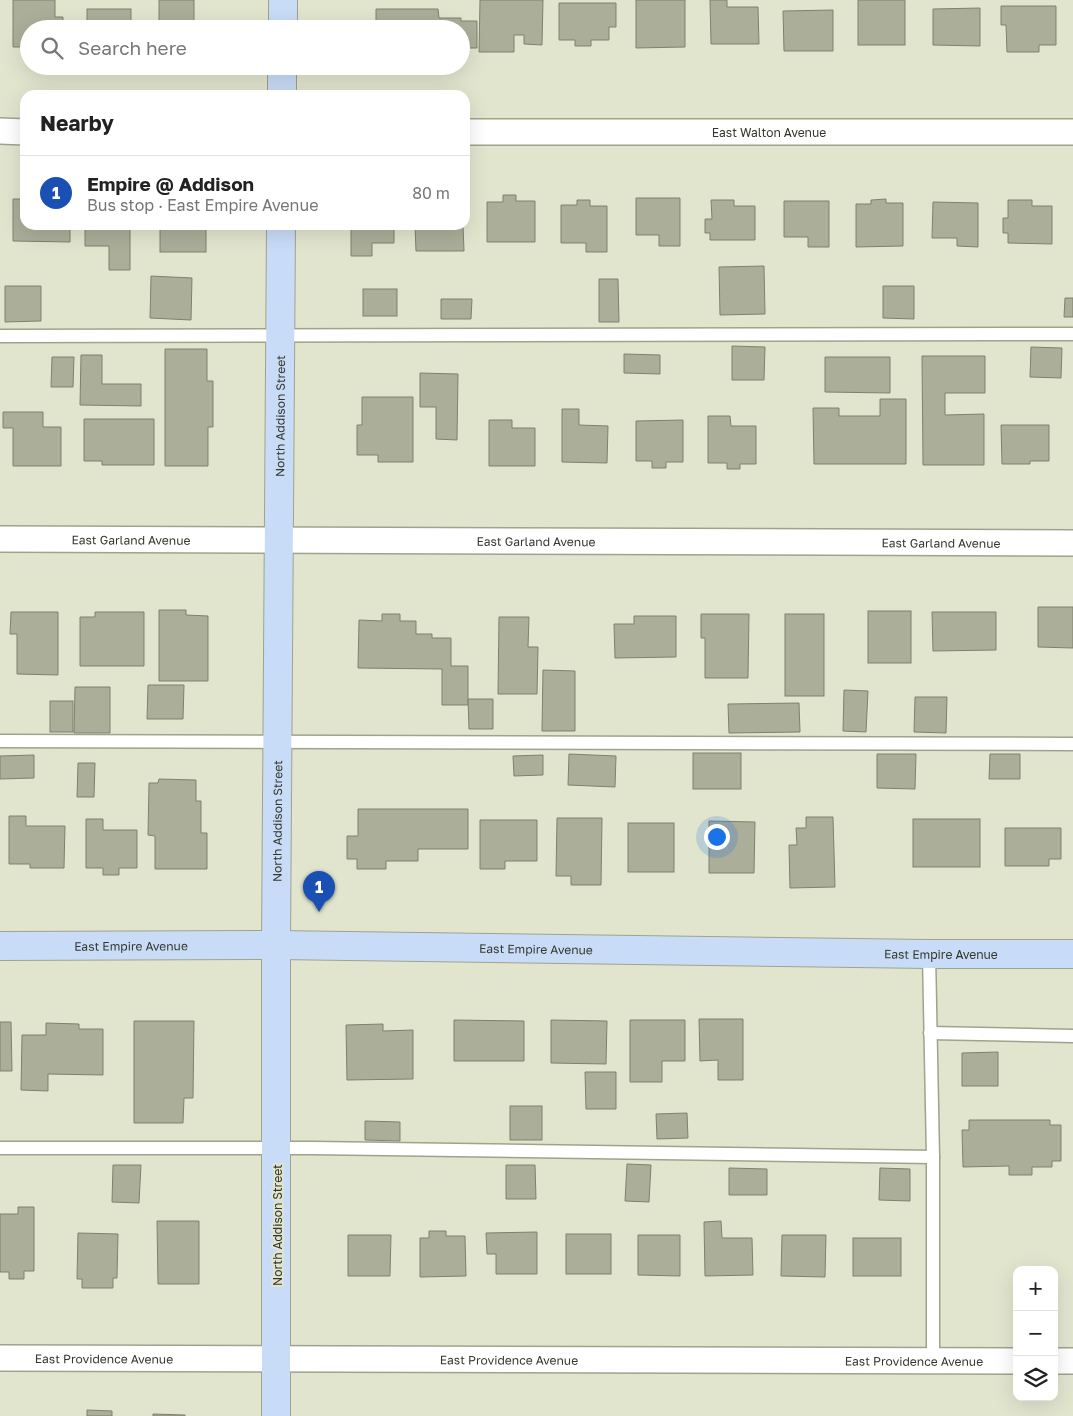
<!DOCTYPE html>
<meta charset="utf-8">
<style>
:root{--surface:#fff;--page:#f6f6f6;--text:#222;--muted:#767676;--line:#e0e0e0;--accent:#d93025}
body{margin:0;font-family:"Golos Text",sans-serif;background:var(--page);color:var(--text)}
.controls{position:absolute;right:15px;bottom:15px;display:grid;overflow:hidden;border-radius:10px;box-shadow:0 5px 20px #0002}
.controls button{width:45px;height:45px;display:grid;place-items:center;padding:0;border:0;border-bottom:1px solid var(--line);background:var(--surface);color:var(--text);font:25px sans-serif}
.you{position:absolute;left:716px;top:836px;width:18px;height:18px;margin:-12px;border:4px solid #fff;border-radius:50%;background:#1a73e8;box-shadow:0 0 0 8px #1a73e833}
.badge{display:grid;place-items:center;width:32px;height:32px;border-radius:50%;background:var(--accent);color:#fff;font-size:16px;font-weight:700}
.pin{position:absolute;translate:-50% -41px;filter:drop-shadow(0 1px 2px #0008)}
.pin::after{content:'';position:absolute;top:26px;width:18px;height:15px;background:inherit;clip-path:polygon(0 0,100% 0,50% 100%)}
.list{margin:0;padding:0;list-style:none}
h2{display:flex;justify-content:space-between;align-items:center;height:65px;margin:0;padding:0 20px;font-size:21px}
h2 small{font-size:16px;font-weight:400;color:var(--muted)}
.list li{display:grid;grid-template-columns:32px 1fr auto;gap:15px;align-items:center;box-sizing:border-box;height:75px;padding:0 20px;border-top:1px solid var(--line)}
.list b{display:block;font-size:19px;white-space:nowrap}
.list p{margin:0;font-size:16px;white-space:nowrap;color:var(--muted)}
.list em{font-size:16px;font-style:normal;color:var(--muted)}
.icon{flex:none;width:28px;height:28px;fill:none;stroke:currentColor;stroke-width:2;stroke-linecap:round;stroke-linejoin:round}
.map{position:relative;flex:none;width:1073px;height:1416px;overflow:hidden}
.search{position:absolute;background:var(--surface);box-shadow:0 5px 20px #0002;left:20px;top:20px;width:450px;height:55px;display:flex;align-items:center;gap:12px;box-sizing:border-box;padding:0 18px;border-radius:28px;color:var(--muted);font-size:19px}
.panel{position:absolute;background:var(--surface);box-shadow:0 5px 20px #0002;left:20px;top:90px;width:450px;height:140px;border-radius:15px}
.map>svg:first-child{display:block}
.building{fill:#abae99;stroke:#7f816d}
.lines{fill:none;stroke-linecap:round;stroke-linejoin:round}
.lane-casing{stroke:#a0a28d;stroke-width:15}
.street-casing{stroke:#a0a28d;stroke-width:28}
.secondary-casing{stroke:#a0a28d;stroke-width:30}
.lane{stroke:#fff;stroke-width:12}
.street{stroke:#fff;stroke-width:25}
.secondary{stroke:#c9dcf7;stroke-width:28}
.labels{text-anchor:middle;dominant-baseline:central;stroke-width:4;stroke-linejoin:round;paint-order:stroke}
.street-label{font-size:12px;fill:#35362d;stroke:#e2e5ce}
</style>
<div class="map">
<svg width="1073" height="1416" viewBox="0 0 1073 1416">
<rect width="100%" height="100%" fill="#e2e5ce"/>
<!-- building -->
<g class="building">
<path d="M13,0H55V17H63V29H29V47H13Z"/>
<path d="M159,0H194V26H202V29H159Z"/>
<path d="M480,0H543L542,45L524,44V35H514V52H479Z"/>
<path d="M636,0H685V47L636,48Z"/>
<path d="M710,0H727V7H758L759,44H711Z"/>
<rect x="858" y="0" width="47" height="45"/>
<path d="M559,3H616V27H609V40H591V46H575V40H559Z"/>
<path d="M1001,6H1056V45H1039V52H1007L1006,25H1001Z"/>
<path d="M980,8V46L933,45V9Z"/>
<rect x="87" y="9" width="44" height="20"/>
<path d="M376,9H438L439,18H461V21H477V48H461V29H376Z"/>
<path d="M833,10V51H784L783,11Z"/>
<path d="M503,195H516V201H535V242H487V202H503Z"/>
<path d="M636,198H680V246H659V235H636Z"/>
<path d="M13,199H25V225H70V242L13,241Z"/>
<path d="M886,199V203H903V246L856,247V204H871V200Z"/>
<path d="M577,200H590V206H607V252H586V243H561V205H577Z"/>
<path d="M711,200H734V206H755V240H710V233H705V219H712Z"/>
<path d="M1008,200H1032V206H1052V244L1008,243V233H1003V218H1008Z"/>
<path d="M784,201H829V247H808V237H784Z"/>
<path d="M933,202L978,203V247L957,246V238H932Z"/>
<path d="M85,225H130V270H109V246H85Z"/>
<rect x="160" y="225" width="46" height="27"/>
<path d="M351,225H394V243H372V256H351Z"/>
<path d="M415,225H463L464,251H416Z"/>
<path d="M764,266L765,314L720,315L719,267Z"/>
<path d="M151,276L192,278L191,320L150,318Z"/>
<path d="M599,279H618L619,322H599Z"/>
<path d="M5,286H41V321L5,322Z"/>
<path d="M883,286H914V319L883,318Z"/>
<rect x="363" y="289" width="34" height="27"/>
<path d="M1065,298H1073V317H1064Z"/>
<path d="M441,299H472L471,319H441Z"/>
<path d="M732,346L765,347L764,380H732Z"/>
<path d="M1031,347L1062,348L1061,378L1030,377Z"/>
<path d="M165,349H207V381H213V427H208V466H165Z"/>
<path d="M624,354L660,355V374L624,373Z"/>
<path d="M81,355H102V384H141V406L80,405Z"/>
<path d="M922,356H985V393H945V415L984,414V465H923Z"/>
<path d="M52,357H74L73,387H51Z"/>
<path d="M825,357H890V393L825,392Z"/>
<path d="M420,373L458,374L457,440L436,439V407H420Z"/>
<path d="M362,397H413V462H378V455H357V425H362Z"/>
<path d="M880,399H906V464H814L813,408H839V416H880Z"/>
<path d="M562,409H579V425L608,426L607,463L562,462Z"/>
<path d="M3,412H43V427H61V466H13V428H3Z"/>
<path d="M708,416H730L731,426H756V464H740V469H727V463H708Z"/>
<path d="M84,419H154V465H102V461H84Z"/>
<path d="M489,420H512V428H535V466H489Z"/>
<path d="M683,420V462H666V468H652V461H636V421Z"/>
<path d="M1001,425H1049V461H1030V464H1002Z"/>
<path d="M1038,607H1073V648L1038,647Z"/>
<path d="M159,610H186V615L208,616V681H159Z"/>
<rect x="868" y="611" width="43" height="52"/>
<path d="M11,612H58V675L17,674V634H10Z"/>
<path d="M95,612H144V666H80V617H95Z"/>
<path d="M932,612H996V650L933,651Z"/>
<path d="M382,614H400V621H416V634H432V638H451V666H468V705H442V669L358,668L359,620L382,621Z"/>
<path d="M701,614H749L748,678H705V638H701Z"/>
<rect x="785" y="614" width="39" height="82"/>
<path d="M634,616H676V657L615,658L614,624H634Z"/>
<path d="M499,617H529L528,647H538L537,694H498Z"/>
<path d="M543,670L575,671V731H542Z"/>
<path d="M148,685H184L183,719H147Z"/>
<path d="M75,687H110V733H74Z"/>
<path d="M844,690L868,691L866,732L843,731Z"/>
<path d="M915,697H947L946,733L914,732Z"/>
<path d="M468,699H493V729H469Z"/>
<rect x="50" y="701" width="23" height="31"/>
<path d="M799,703L800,732L729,733L728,704Z"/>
<rect x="693" y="753" width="48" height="36"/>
<path d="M569,754L616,756L615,787L568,785Z"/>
<path d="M877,754H916L915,789L877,788Z"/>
<path d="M990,754H1020V779H989Z"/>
<path d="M34,755V778L0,779V756Z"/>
<path d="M543,755V775L514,776L513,756Z"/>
<path d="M78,763H95L94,797H77Z"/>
<path d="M159,779L196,780V801H201V833H207V869H155V836L148,835L149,783H158Z"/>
<path d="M358,809H468V849H418V861H386V869H357V859H347V836H358Z"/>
<path d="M9,816H26V826H65L64,868H30V864H9Z"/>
<path d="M806,817H833L835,887L790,888L789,845H797L796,828H806Z"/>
<path d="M557,818H602L601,885H571V876H556Z"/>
<path d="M86,819H103V830H137V868H119V875H103V868H86Z"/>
<rect x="913" y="819" width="67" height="48"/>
<path d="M480,820H537V861H505V869H480Z"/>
<path d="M709,821L755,822L754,873H709Z"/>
<rect x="628" y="823" width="46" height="49"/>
<path d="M1005,828H1061V859H1049V866H1005Z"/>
<path d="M699,1019H743V1080H718V1060L700,1061Z"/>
<path d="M454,1020L524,1021V1061H454Z"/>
<path d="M551,1020L607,1021L606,1064L551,1063Z"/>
<path d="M630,1020H685V1061H662V1082H630Z"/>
<path d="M134,1021H194L193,1098H184L183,1123H134Z"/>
<path d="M0,1022H11L12,1071H0Z"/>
<path d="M46,1023L79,1024V1029H103V1075L48,1074V1091L21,1090L22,1035H46Z"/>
<path d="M383,1024V1031L413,1030V1079L347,1080L346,1025Z"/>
<path d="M998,1052V1086H962V1053Z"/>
<path d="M585,1072H616V1109H586Z"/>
<rect x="510" y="1106" width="32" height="34"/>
<path d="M687,1113L688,1138L657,1139L656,1114Z"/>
<path d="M969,1120H1050V1125H1061V1161H1052V1167H1032V1175H1009V1166L963,1167L962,1130H969Z"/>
<path d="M365,1121L400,1122V1141L365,1140Z"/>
<path d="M627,1164L651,1165L649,1202L625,1201Z"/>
<path d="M113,1165H141L139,1203L112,1202Z"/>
<path d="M506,1165H535L536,1199H506Z"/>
<path d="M729,1168L767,1169V1195H729Z"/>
<path d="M880,1168L910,1169V1201L879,1200Z"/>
<path d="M18,1207H34V1271H24V1279H9V1272H0V1214H18Z"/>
<path d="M157,1221H199V1284H158Z"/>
<path d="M721,1221L722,1238H752L753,1275L705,1276L704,1222Z"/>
<path d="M429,1231H446V1236H465L466,1276L420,1277V1238H429Z"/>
<path d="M537,1232V1274H496V1254H487L486,1233Z"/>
<path d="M78,1233L118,1234L117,1278H113V1288H82V1279H77Z"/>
<rect x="566" y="1234" width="45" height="40"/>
<path d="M348,1235H391L390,1276H348Z"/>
<path d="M638,1235H680V1276L638,1275Z"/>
<path d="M782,1235H826L825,1277L781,1276Z"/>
<rect x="853" y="1238" width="48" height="38"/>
<path d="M87,1410L112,1411V1416H87Z"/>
<path d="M153,1414L185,1415V1416H153Z"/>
</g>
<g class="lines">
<!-- lane casing -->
<g class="lane-casing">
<g id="lane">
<path d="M0,336L1073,334"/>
<path d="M0,741L1073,744"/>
<path d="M929,954L933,1157V1361"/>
<path d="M930,1033L1073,1036"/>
<path d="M0,1148H313L933,1157"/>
</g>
</g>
<!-- street casing -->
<g class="street-casing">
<g id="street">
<path d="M0,131L25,132"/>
<path id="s1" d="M465,132H1073"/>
<path id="s2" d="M0,539L1073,543"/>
<path id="s3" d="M0,1358L1017,1361"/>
<path d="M1054,1361H1073"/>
</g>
</g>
<!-- secondary casing -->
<g class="secondary-casing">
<g id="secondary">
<path d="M283,29V0"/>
<path d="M282,95V66"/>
<path id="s4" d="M0,946L276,945L929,954H1073"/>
<path id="s5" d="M276,1416V945L281,225"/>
</g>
</g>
<!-- lane -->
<use href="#lane" class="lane"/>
<!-- street -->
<use href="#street" class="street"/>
<!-- secondary -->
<use href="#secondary" class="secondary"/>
</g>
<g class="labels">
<!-- street labels -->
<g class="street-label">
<text stroke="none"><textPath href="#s1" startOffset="304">East Walton Avenue</textPath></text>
<text stroke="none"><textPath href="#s5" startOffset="1000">North Addison Street</textPath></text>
<text stroke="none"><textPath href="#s2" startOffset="131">East Garland Avenue</textPath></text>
<text stroke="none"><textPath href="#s2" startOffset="536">East Garland Avenue</textPath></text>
<text stroke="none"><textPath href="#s2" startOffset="941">East Garland Avenue</textPath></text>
<text stroke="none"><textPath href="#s5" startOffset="595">North Addison Street</textPath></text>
<text stroke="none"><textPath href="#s4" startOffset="131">East Empire Avenue</textPath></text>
<text stroke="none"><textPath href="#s4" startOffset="536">East Empire Avenue</textPath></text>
<text stroke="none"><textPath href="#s4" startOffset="941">East Empire Avenue</textPath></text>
<text transform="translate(277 1225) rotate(-90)">North Addison Street</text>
<text stroke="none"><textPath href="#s3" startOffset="104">East Providence Avenue</textPath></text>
<text stroke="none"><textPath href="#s3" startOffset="509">East Providence Avenue</textPath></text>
<text stroke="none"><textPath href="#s3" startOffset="914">East Providence Avenue</textPath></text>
</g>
</g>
</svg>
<div class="controls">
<button>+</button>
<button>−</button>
<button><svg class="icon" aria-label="layers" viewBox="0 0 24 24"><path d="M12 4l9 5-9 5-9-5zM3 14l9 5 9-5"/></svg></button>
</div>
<div class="you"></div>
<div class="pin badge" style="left:319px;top:912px;background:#1a4fb4">1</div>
<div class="search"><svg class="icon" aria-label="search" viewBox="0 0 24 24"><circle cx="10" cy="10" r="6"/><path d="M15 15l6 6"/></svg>Search here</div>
<section class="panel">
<h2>Nearby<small></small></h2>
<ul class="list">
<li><span class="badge" style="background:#1a4fb4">1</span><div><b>Empire @ Addison</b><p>Bus stop · East Empire Avenue</p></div><em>80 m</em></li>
</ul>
</section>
</div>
